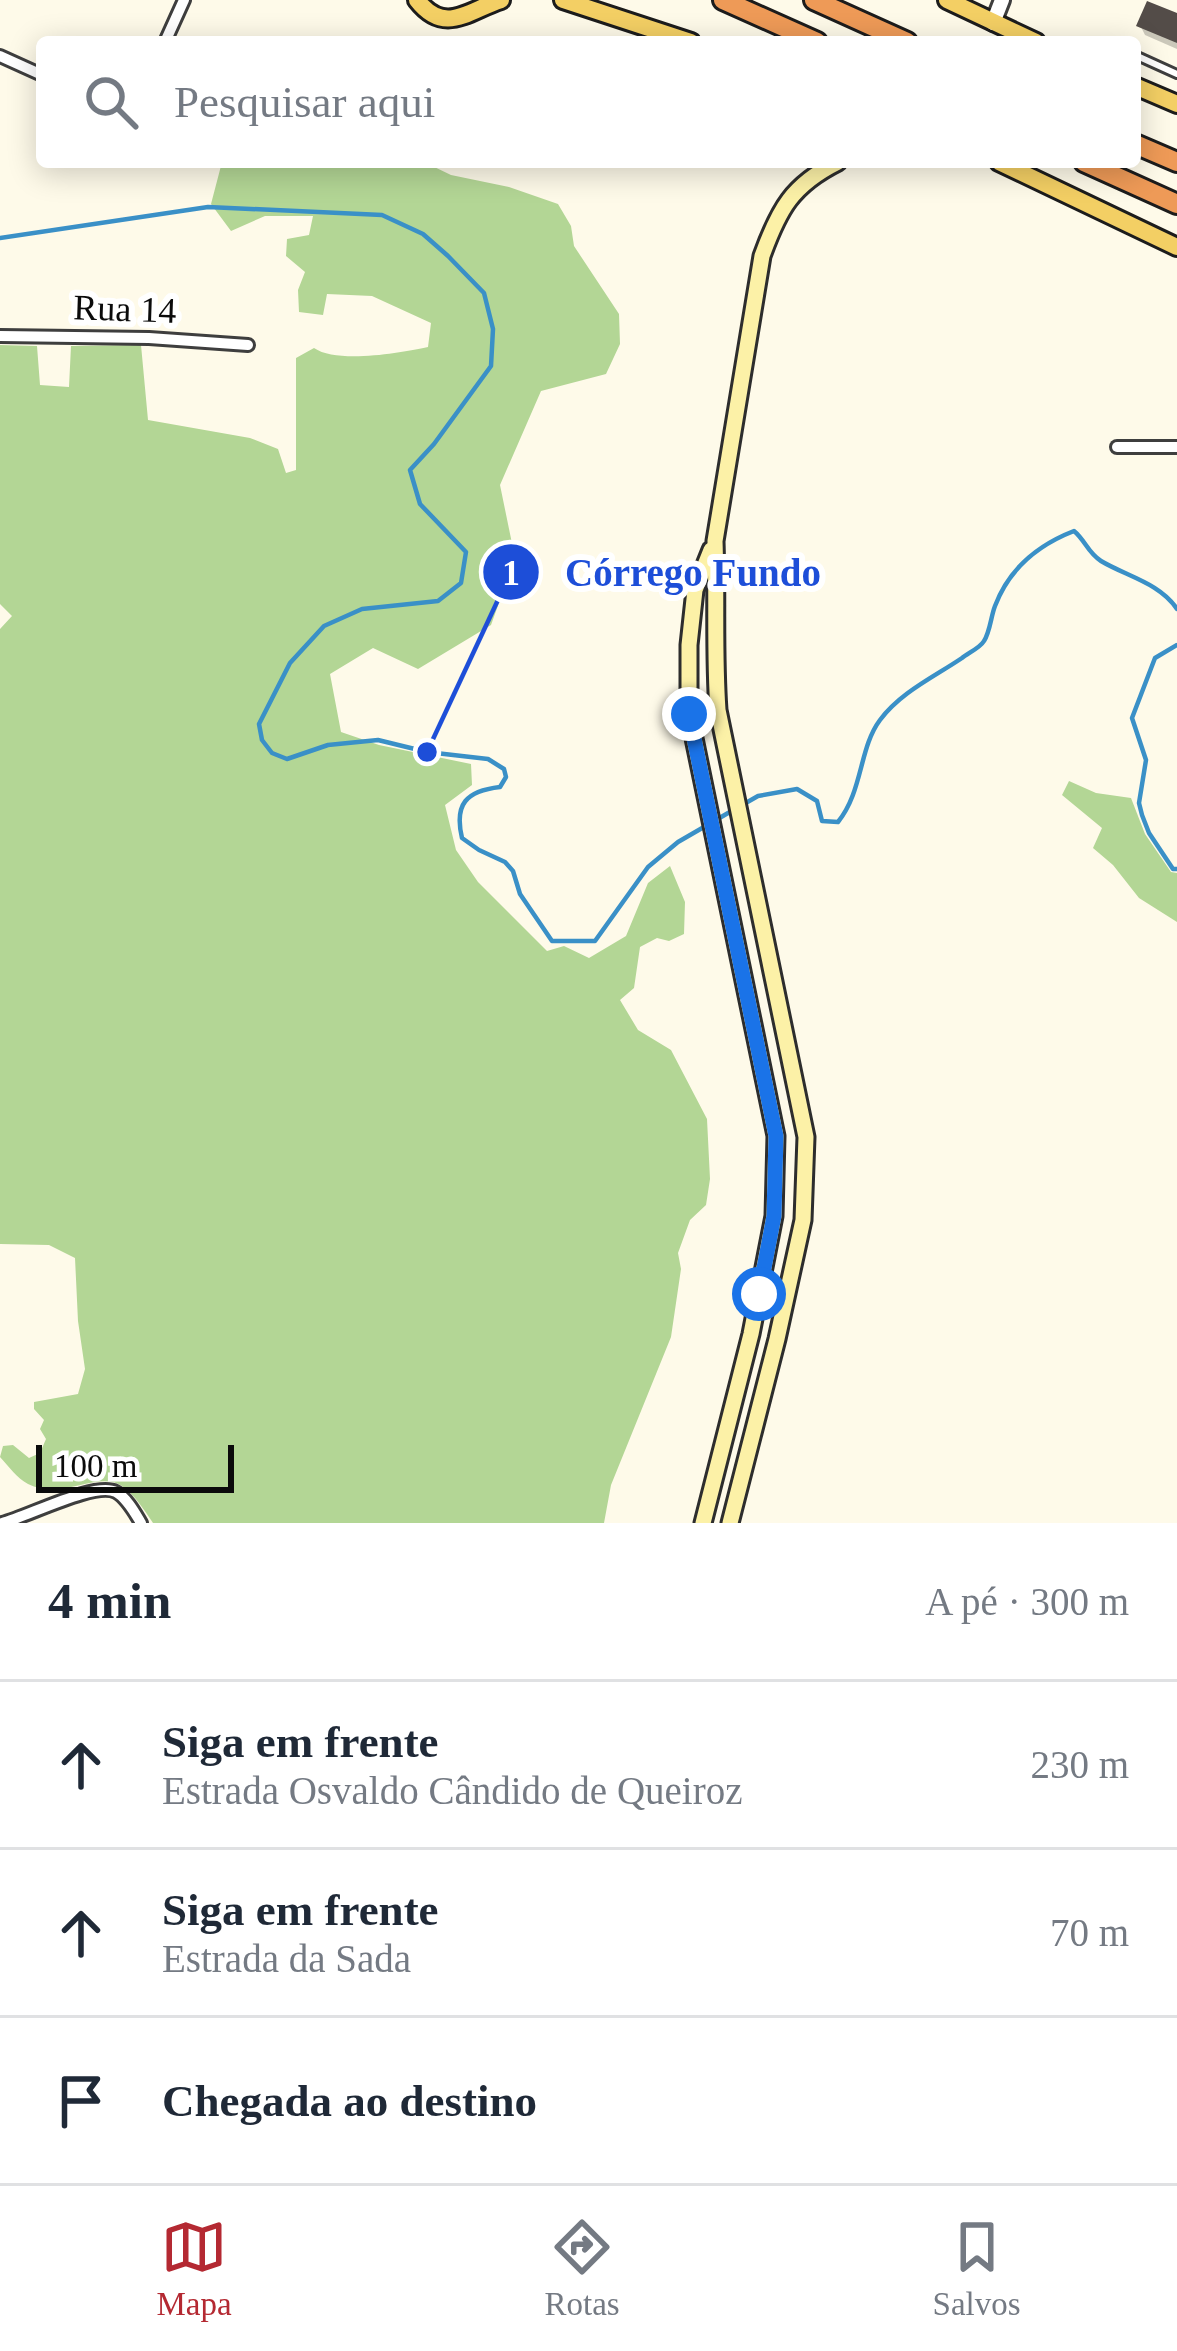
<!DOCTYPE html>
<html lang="pt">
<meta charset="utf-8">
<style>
:root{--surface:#fff;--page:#f2f2f3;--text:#1f2937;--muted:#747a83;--line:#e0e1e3;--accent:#b42932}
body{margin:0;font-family:"Times New Roman",serif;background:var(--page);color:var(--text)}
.scale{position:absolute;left:36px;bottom:30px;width:198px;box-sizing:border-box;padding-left:12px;border:6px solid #0b0b0b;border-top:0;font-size:33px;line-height:42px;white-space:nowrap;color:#0b0b0b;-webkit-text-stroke:9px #fff;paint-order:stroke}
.stop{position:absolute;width:36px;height:36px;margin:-27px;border:9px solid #1a73e8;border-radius:50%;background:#fff}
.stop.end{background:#1a73e8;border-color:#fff;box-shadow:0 3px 12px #0008}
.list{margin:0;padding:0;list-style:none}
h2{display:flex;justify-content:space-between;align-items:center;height:156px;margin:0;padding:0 48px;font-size:51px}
h2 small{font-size:39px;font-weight:400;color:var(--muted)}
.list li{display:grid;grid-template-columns:78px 1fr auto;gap:36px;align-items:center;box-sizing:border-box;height:168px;padding:0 48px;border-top:3px solid var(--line)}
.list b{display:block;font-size:45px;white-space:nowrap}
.list p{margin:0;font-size:39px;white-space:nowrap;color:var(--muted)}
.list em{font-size:39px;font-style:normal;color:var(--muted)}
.icon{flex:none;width:66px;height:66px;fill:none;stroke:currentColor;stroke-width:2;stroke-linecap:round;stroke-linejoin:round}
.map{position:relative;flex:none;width:1177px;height:1523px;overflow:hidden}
.search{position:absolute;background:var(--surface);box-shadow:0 6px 30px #0003;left:36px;right:36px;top:36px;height:132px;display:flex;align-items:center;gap:30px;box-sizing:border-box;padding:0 42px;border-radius:12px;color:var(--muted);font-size:45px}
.sheet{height:660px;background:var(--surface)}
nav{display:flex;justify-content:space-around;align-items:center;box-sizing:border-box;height:168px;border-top:3px solid var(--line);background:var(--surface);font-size:33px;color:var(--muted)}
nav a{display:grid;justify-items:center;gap:6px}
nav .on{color:var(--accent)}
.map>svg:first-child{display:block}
.forest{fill:#b3d695}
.shadow{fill:#0003}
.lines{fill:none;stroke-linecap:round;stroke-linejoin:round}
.stream{stroke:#3a90c7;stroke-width:4.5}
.building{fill:#534c48}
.service-casing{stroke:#3e3e3e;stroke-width:12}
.minor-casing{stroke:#3e3e3e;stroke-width:16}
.tertiary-casing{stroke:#3e3e3e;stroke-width:20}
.secondary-casing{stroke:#2d2d2d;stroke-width:21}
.primary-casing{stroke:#1c1c1c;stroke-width:22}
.motorway-casing{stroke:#1c1c1c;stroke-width:24}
.service{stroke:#fff;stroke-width:6}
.minor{stroke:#fff;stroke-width:10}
.tertiary{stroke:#fff;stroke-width:14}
.secondary{stroke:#fcf1a7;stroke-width:15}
.primary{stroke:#f3cf64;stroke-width:16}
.motorway{stroke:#ee9a57;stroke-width:18}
.route{stroke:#1a73e8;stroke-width:15}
.labels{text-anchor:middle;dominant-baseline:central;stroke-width:12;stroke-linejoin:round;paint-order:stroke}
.street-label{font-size:36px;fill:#0b0b0b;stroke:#fff}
.leader{fill:none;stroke:#1d4ed8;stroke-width:4.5}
.callout-dot{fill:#1d4ed8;stroke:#fff;stroke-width:4.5}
.mark-label{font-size:36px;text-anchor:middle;font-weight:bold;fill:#fff}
.callout-label{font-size:39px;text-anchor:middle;font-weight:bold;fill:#1d4ed8;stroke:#fff;stroke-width:12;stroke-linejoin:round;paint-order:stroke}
</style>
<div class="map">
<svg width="1177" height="1523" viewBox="0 0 1177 1523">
<rect width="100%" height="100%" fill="#fefae9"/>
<!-- forest -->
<g class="forest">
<path d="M222,162H424L451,175L509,187L558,204L571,226L574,246L619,314L620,344L606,374L541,391L500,485L515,558L491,625L418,669L373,648L330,674L341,732L379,745L471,764L472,785L445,805L456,850L478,882L547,951L564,946L589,958L626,936L648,883L670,866L685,902L684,934L669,941L657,938L640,947L634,988L620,1000L638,1030L671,1050L707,1119L710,1179L706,1205L690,1220L678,1253L681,1269L671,1337L611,1485L604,1523H153C145,1511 134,1494 122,1486C98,1470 62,1501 28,1484C17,1478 9,1467 0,1457L3,1446L13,1445L29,1458L40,1453L46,1439L40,1429L44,1420L34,1409V1402L78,1394L85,1369L78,1321L75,1258L49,1245L0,1244V629L12,616L0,604V345L37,346L40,385L69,387L71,346L141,345L148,420L250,438L278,449L286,473L296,470V358L314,348C337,364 400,353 428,347L431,323L372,296L327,294L323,315L299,312L298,290L305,272L286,256L287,239L309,235L313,216H265L231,231L211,204Z"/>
<path d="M1069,781L1096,793L1131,798L1145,834L1171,872L1177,873V922L1139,898L1113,865L1093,848L1102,828L1062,795Z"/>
</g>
<!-- shadow -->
<path class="shadow" d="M1177,17V49L1145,35L1140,25Z"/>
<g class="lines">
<!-- stream -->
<g class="stream">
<path d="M0,238L208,207L382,215L423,234L448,256L484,293L493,329L491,366L434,444L410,470L420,504L466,552L461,583L438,601L362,609L324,626L290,663L259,724L262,740L272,753L287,759L328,745L378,740L427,752L488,759L504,769L506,777L500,787C466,791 454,804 462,838L479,850L505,862L513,871L520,894L552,941H595L648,867L678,842L735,809"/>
<path d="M1177,645L1155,658L1132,718L1146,760L1139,803L1142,815L1149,833L1173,869H1177"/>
<path d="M744,804L758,796L797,789L817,801L822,821L838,822C863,791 859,748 880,720C901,692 934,677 962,658C968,653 980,648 984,641C990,632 991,616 995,606C1009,569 1038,545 1074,531C1085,540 1088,553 1101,561C1126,576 1160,583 1177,609"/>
</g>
</g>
<!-- building -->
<path class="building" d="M1147,1L1177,13V43L1136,26Z"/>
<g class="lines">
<!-- service casing -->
<g class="service-casing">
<path id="service" d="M1135,55L1177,74"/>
</g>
<!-- minor casing -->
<g class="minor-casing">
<g id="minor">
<path d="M165,42L184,0"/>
<path d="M0,56L42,75"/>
<path d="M0,336L149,338L248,345"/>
<path d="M1117,447H1177"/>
<path d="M2,1523C27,1517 95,1481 116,1492C127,1498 135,1513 141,1523"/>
</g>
</g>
<!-- tertiary casing -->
<g class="tertiary-casing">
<path id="tertiary" d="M993,23L1002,0"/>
</g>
<!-- secondary casing -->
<g class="secondary-casing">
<g id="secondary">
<path d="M703,1523L751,1334L774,1216L776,1136L689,714V645L695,590L711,550"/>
<path d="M730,1523L777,1339L803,1220L806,1137L718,710C714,654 717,598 715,541L762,256C779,209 792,185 838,162"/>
</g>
</g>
<!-- primary casing -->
<g class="primary-casing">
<g id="primary">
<path d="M417,0C445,36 469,10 501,0"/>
<path d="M563,0L691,42"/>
<path d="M947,0L1036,42"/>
<path d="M1135,86L1177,104"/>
<path d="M999,162L1177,247"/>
</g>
</g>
<!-- motorway casing -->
<g class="motorway-casing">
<g id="motorway">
<path d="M723,0L817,42"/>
<path d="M814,0L907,42"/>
<path d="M1135,144L1177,162"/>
<path d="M1084,162L1177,204"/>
</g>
</g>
<!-- service -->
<use href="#service" class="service"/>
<!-- minor -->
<use href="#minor" class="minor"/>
<!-- tertiary -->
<use href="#tertiary" class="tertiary"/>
<!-- secondary -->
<use href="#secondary" class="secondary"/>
<!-- primary -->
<use href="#primary" class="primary"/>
<!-- motorway -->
<use href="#motorway" class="motorway"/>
</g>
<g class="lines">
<!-- route -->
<path class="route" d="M689,714L776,1136L774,1216L759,1294"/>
</g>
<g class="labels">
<!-- street labels -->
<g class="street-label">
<text transform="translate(125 309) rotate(2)">Rua 14</text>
</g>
</g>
<!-- callouts -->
<path class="leader" d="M427 752L511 572"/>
<g class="callout-dot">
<circle cx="427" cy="752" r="12"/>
<circle cx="511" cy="572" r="30"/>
</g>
<g class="mark-label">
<text x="511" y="585">1</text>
</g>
<g class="callout-label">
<text x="693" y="586">Córrego Fundo</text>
</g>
</svg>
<div class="scale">100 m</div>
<div class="stop" style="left:759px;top:1294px"></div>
<div class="stop end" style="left:689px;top:714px"></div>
<div class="search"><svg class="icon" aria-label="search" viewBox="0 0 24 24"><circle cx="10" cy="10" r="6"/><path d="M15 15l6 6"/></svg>Pesquisar aqui</div>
</div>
<section class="sheet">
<h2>4 min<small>A pé · 300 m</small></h2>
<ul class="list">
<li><svg class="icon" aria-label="ahead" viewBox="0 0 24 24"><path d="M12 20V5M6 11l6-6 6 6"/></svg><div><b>Siga em frente</b><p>Estrada Osvaldo Cândido de Queiroz</p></div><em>230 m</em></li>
<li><svg class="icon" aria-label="ahead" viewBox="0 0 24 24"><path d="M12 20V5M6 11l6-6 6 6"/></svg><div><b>Siga em frente</b><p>Estrada da Sada</p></div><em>70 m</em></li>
<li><svg class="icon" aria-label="arrive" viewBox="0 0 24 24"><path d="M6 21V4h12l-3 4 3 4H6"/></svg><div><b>Chegada ao destino</b></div></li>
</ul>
</section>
<nav>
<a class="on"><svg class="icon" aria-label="map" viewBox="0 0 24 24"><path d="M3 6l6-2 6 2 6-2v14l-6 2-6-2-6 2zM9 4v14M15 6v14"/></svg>Mapa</a>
<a><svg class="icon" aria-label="directions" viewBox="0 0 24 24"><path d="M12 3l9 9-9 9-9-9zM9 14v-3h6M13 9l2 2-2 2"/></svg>Rotas</a>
<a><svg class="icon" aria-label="saved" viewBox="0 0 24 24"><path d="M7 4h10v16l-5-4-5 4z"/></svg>Salvos</a>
</nav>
